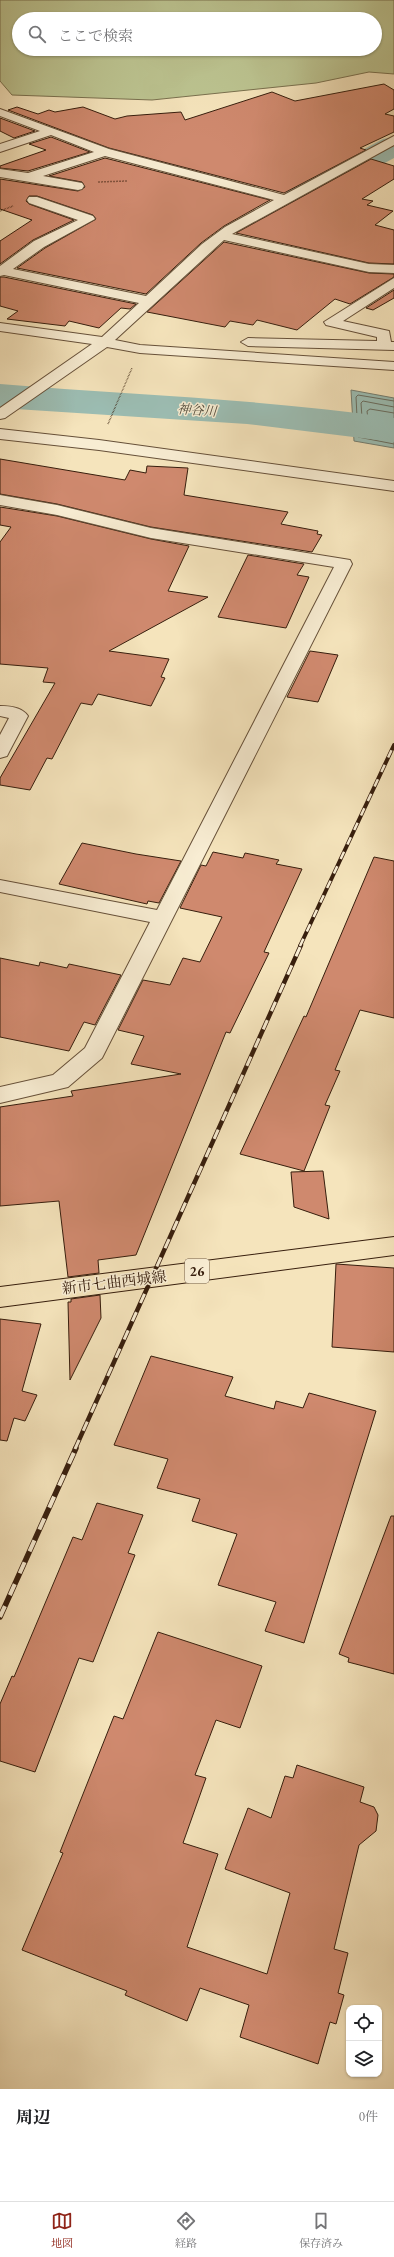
<!DOCTYPE html>
<html lang="ja">
<meta charset="utf-8">
<style>
:root{--surface:#fff;--page:#f6f6f6;--text:#202124;--muted:#757577;--line:#e0e0e0;--accent:#8f2418}
body{margin:0;font-family:"EB Garamond","Noto Serif JP",serif;background:var(--page);color:var(--text)}
.controls{position:absolute;right:12px;bottom:12px;display:grid;overflow:hidden;border-radius:8px;box-shadow:0 1px 3px #0004}
.controls button{width:36px;height:36px;display:grid;place-items:center;padding:0;border:0;border-bottom:1px solid var(--line);background:var(--surface);color:var(--text);font:20px sans-serif}
.list{margin:0;padding:0;list-style:none}
h2{display:flex;justify-content:space-between;align-items:center;height:52px;margin:0;padding:0 16px;font-size:17px}
h2 small{font-size:13px;font-weight:400;color:var(--muted)}
.icon{flex:none;width:22px;height:22px;fill:none;stroke:currentColor;stroke-width:2;stroke-linecap:round;stroke-linejoin:round}
.map{position:relative;flex:none;width:394px;height:2089px;overflow:hidden}
.search{position:absolute;background:var(--surface);box-shadow:0 1px 3px #0004;left:12px;right:12px;top:12px;height:44px;display:flex;align-items:center;gap:10px;box-sizing:border-box;padding:0 14px;border-radius:22px;color:var(--muted);font-size:15px}
.sheet{height:112px;background:var(--surface)}
nav{display:flex;justify-content:space-around;align-items:center;box-sizing:border-box;height:56px;border-top:1px solid var(--line);background:var(--surface);font-size:11px;color:var(--muted)}
nav a{display:grid;justify-items:center;gap:2px}
nav .on{color:var(--accent)}
.map>svg:first-child{display:block}
.green{fill:#bcc491;stroke:#7a714f;fill-rule:evenodd}
.water{fill:#9cbeb4;stroke:#747e71}
.lines{fill:none;stroke-linecap:round;stroke-linejoin:round}
.shore{stroke:#6a6e60;stroke-width:1}
.river{fill:#9cbeb4;fill-rule:evenodd}
.building{fill:#cf896e;stroke:#371e0d}
.minor-casing{stroke:#665039;stroke-width:2}
.major-casing{stroke:#371e0d;stroke-width:2}
.path{stroke:#371e0d;stroke-width:1.5;stroke-dasharray:0.5 1;stroke-linecap:butt}
.minor{fill:#f8edd3;fill-rule:evenodd}
.major{fill:#f5e4bc;fill-rule:evenodd}
.rail-far2-casing{stroke:#371e0d;stroke-width:4}
.rail-far1-casing{stroke:#371e0d;stroke-width:4.5}
.rail-casing{stroke:#371e0d;stroke-width:5.5}
.rail-far2{stroke:#f8edd3;stroke-width:2.5;stroke-dasharray:8;stroke-linecap:butt}
.rail-far1{stroke:#f8edd3;stroke-width:3;stroke-dasharray:10;stroke-linecap:butt}
.rail{stroke:#f8edd3;stroke-width:4;stroke-dasharray:12;stroke-linecap:butt}
.labels{text-anchor:middle;dominant-baseline:central;stroke-width:3;stroke-linejoin:round;paint-order:stroke}
.far-water-label{font-size:13px;font-style:italic;fill:#554e3f;stroke:#f8edd3}
.shield{fill:#f8edd3;stroke:#715c48;stroke-width:1}
.shield-label{font-size:14px;font-weight:bold;fill:#371e0d}
.street-label{font-size:15px;fill:#371e0d;stroke:#f8edd3}
</style>
<div class="map">
<svg width="394" height="2089" viewBox="0 0 394 2089">
<rect width="100%" height="100%" fill="#f5e4bc"/>
<filter id="stains"><feTurbulence type="fractalNoise" baseFrequency=".005" numOctaves="4"/><feColorMatrix values="0 0 0 0 .2 0 0 0 0 .09 0 0 0 0 .02 0 0 0 .5 -.17"/></filter>
<radialGradient id="worn" r=".72"><stop offset=".6" stop-color="#630" stop-opacity="0"/><stop offset="1" stop-color="#630" stop-opacity=".3"/></radialGradient>
<!-- green -->
<path class="green" d="M0,0H394V74L369,72L316,83L152,100L12,95L0,81ZM19,19H375V49H19Z"/>
<!-- water -->
<path class="water" d="M351,390L394,398V448L354,441Z"/>
<g class="lines">
<!-- shore -->
<g class="shore">
<path d="M394,401L358,395L356,397L358,437L394,444"/>
<path d="M394,407L363,401L361,403L363,433L394,439"/>
<path d="M394,413L370,409L367,411L369,428L394,433"/>
</g>
<!-- river -->
<g class="river">
<path d="M394,137V158L311,203L300,206L289,203L284,196L289,189L383,139Z"/>
<path d="M0,384C132,395 263,399 394,418V442L247,424L0,408Z"/>
</g>
</g>
<!-- building -->
<g class="building">
<path d="M384,84L394,90V109L385,114L394,116V132L360,148L366,150L284,193L109,148L8,110L17,107L38,114L49,110L55,112L83,107L115,119L127,116L181,112L185,120L272,92L295,101Z"/>
<path d="M0,118L35,131L14,138L0,131Z"/>
<path d="M51,137L90,152L28,171L0,168V166L46,150L29,144Z"/>
<path d="M105,158L270,200L224,226L201,243L146,294L17,268L45,248L96,219L93,215L37,196H29L26,201L29,204L74,220L33,240L0,264V241L32,220L0,209V179L78,191L85,187L82,182L49,176Z"/>
<path d="M371,159L394,166V179L362,199L373,201L367,205L393,211L375,225L394,230V264L369,263L236,233Z"/>
<path d="M224,242L369,273L394,274V277L350,304L335,299L297,330L257,320L253,325L230,321L225,327L147,312Z"/>
<path d="M0,277H4L136,304L130,309L121,308L99,328L69,321L65,326L7,319L18,311L0,306Z"/>
<path d="M394,290V298L373,310L366,308Z"/>
<path d="M0,459L125,480L130,470L146,473L147,466L188,468L184,495L288,512L281,524L318,531L317,534L322,535L312,552L151,527L57,504L0,494Z"/>
<path d="M0,507L57,516L151,539L189,546L168,591L208,597L109,651L169,659L161,677L165,678L151,706L98,694L92,705L81,703L52,759L47,758L30,790L0,785V778L55,683L43,682L48,668L0,664V542L11,527L0,525Z"/>
<path d="M248,555L304,564L297,575L309,577L286,628L218,617Z"/>
<path d="M310,651L338,655L318,702L287,697Z"/>
<path d="M82,843L136,854L181,861L159,903L148,901L147,904L59,884Z"/>
<path d="M213,852L243,858L245,853L279,860L276,864L302,869L264,952L269,953L230,1033L226,1032L136,1255L98,1260L99,1273L68,1277L59,1201L0,1206V1107L73,1096L71,1091L181,1074L131,1064L144,1036L118,1030L143,980L170,985L183,958L200,962L222,917L180,908L201,865L206,866Z"/>
<path d="M374,857L394,861V1018L360,1010L335,1070L340,1071L325,1105L330,1106L304,1171L240,1154L304,1016L306,1017Z"/>
<path d="M0,958L39,966L40,962L67,968L69,964L121,975L95,1025L84,1022L69,1051L0,1037Z"/>
<path d="M323,1171L329,1219L294,1207L291,1172Z"/>
<path d="M336,1264L394,1268V1352L332,1347Z"/>
<path d="M100,1295L101,1318L70,1380L68,1302H71V1299Z"/>
<path d="M0,1319L41,1324L22,1391L37,1395L25,1421L14,1418L7,1441L0,1440Z"/>
<path d="M151,1356L233,1377L225,1396L274,1409L276,1401L303,1408L309,1393L376,1411L304,1643L265,1631L276,1602L218,1585L237,1534L192,1521L200,1499L157,1488L168,1459L114,1445Z"/>
<path d="M97,1503L143,1515L128,1553L135,1555L93,1662L79,1658L35,1772L0,1761V1704L12,1676L14,1677L73,1537L82,1540Z"/>
<path d="M391,1516H394V1674L348,1662L349,1658L339,1654Z"/>
<path d="M158,1632L262,1666L240,1728L216,1720L195,1775L206,1778L183,1843L218,1854L187,1947L267,1974L290,1893L225,1869L248,1808L271,1818L285,1776L293,1778L297,1765L364,1787L360,1802L374,1807L378,1815L376,1831L359,1845L334,1949L348,1953L338,1993L344,1995L336,2024L330,2022L318,2064L240,2037L249,2005L200,1988L187,2021L125,1995L127,1991L22,1950L63,1853L60,1852L114,1716L123,1719Z"/>
</g>
<g class="lines">
<!-- minor casing -->
<g class="minor-casing">
<g id="minor">
<path d="M0,109L109,149L284,195L394,136V145L232,234L369,264L394,265V273L369,272L224,240L115,340L140,345L394,362V370L140,353L107,347L5,418L0,419V408L92,344L0,331V323L102,337L139,303L4,275L0,276V266L34,241L78,220L29,203L27,200L29,197H37L93,216L95,219L44,247L13,269L146,296L202,244L225,227L274,200L105,156L43,176L82,183L84,186L82,189L78,190L0,177V169L28,173L94,152L51,135L0,152V144L40,131L0,116Z"/>
<path d="M394,278V288L343,321L389,331L391,342H394V350L248,346L241,342L248,338L377,341V337L326,325L324,322Z"/>
<path d="M0,429L99,440L394,481V491L99,450L0,439Z"/>
<path d="M0,495L57,505L151,528L344,559L350,560L352,564L102,1058L68,1087L0,1103V1087L53,1075L85,1048L150,922L0,892V880L157,910L334,567L151,538L57,515L0,505Z"/>
<path d="M0,706C10,706 22,707 28,716L9,752L7,756L0,758V735L9,718L0,716Z"/>
</g>
</g>
<!-- major casing -->
<g class="major-casing">
<path id="major" d="M394,1237V1255L0,1307V1287Z"/>
</g>
<!-- path -->
<g class="path">
<path d="M98,182L127,181"/>
<path d="M0,211L13,206"/>
<path d="M108,424L132,368"/>
</g>
<!-- minor -->
<use href="#minor" class="minor"/>
<!-- major -->
<use href="#major" class="major"/>
<!-- rail-far2 casing -->
<g class="rail-far2-casing">
<path id="rail-far2" d="M300,946L394,745"/>
</g>
<!-- rail-far1 casing -->
<g class="rail-far1-casing">
<path id="rail-far1" d="M75,1449L301,945"/>
</g>
<!-- rail casing -->
<g class="rail-casing">
<path id="rail" d="M0,1617L76,1448"/>
</g>
<!-- rail-far2 -->
<use href="#rail-far2" class="rail-far2"/>
<!-- rail-far1 -->
<use href="#rail-far1" class="rail-far1"/>
<!-- rail -->
<use href="#rail" class="rail"/>
</g>
<g class="labels">
<!-- far-water labels -->
<g class="far-water-label">
<text transform="translate(197 410) rotate(4)">神谷川</text>
</g>
<!-- shield labels -->
<rect class="shield" x="185" y="1259" width="24" height="24" rx="3"/>
<g class="shield-label">
<text x="197" y="1271">26</text>
</g>
<!-- street labels -->
<g class="street-label">
<text transform="translate(114 1282) rotate(-7)">新市七曲西城線</text>
</g>
</g>
<rect width="100%" height="100%" filter="url(#stains)"/>
<rect width="100%" height="100%" fill="url(#worn)"/>
</svg>
<div class="controls">
<button><svg class="icon" aria-label="locate" viewBox="0 0 24 24"><circle cx="12" cy="12" r="6"/><path d="M12 2v4M12 18v4M2 12h4M18 12h4"/></svg></button>
<button><svg class="icon" aria-label="layers" viewBox="0 0 24 24"><path d="M12 4l9 5-9 5-9-5zM3 14l9 5 9-5"/></svg></button>
</div>
<div class="search"><svg class="icon" aria-label="search" viewBox="0 0 24 24"><circle cx="10" cy="10" r="6"/><path d="M15 15l6 6"/></svg>ここで検索</div>
</div>
<section class="sheet">
<h2>周辺<small>0件</small></h2>
<ul class="list">
</ul>
</section>
<nav>
<a class="on"><svg class="icon" aria-label="map" viewBox="0 0 24 24"><path d="M3 6l6-2 6 2 6-2v14l-6 2-6-2-6 2zM9 4v14M15 6v14"/></svg>地図</a>
<a><svg class="icon" aria-label="directions" viewBox="0 0 24 24"><path d="M12 3l9 9-9 9-9-9zM9 14v-3h6M13 9l2 2-2 2"/></svg>経路</a>
<a><svg class="icon" aria-label="saved" viewBox="0 0 24 24"><path d="M7 4h10v16l-5-4-5 4z"/></svg>保存済み</a>
</nav>
